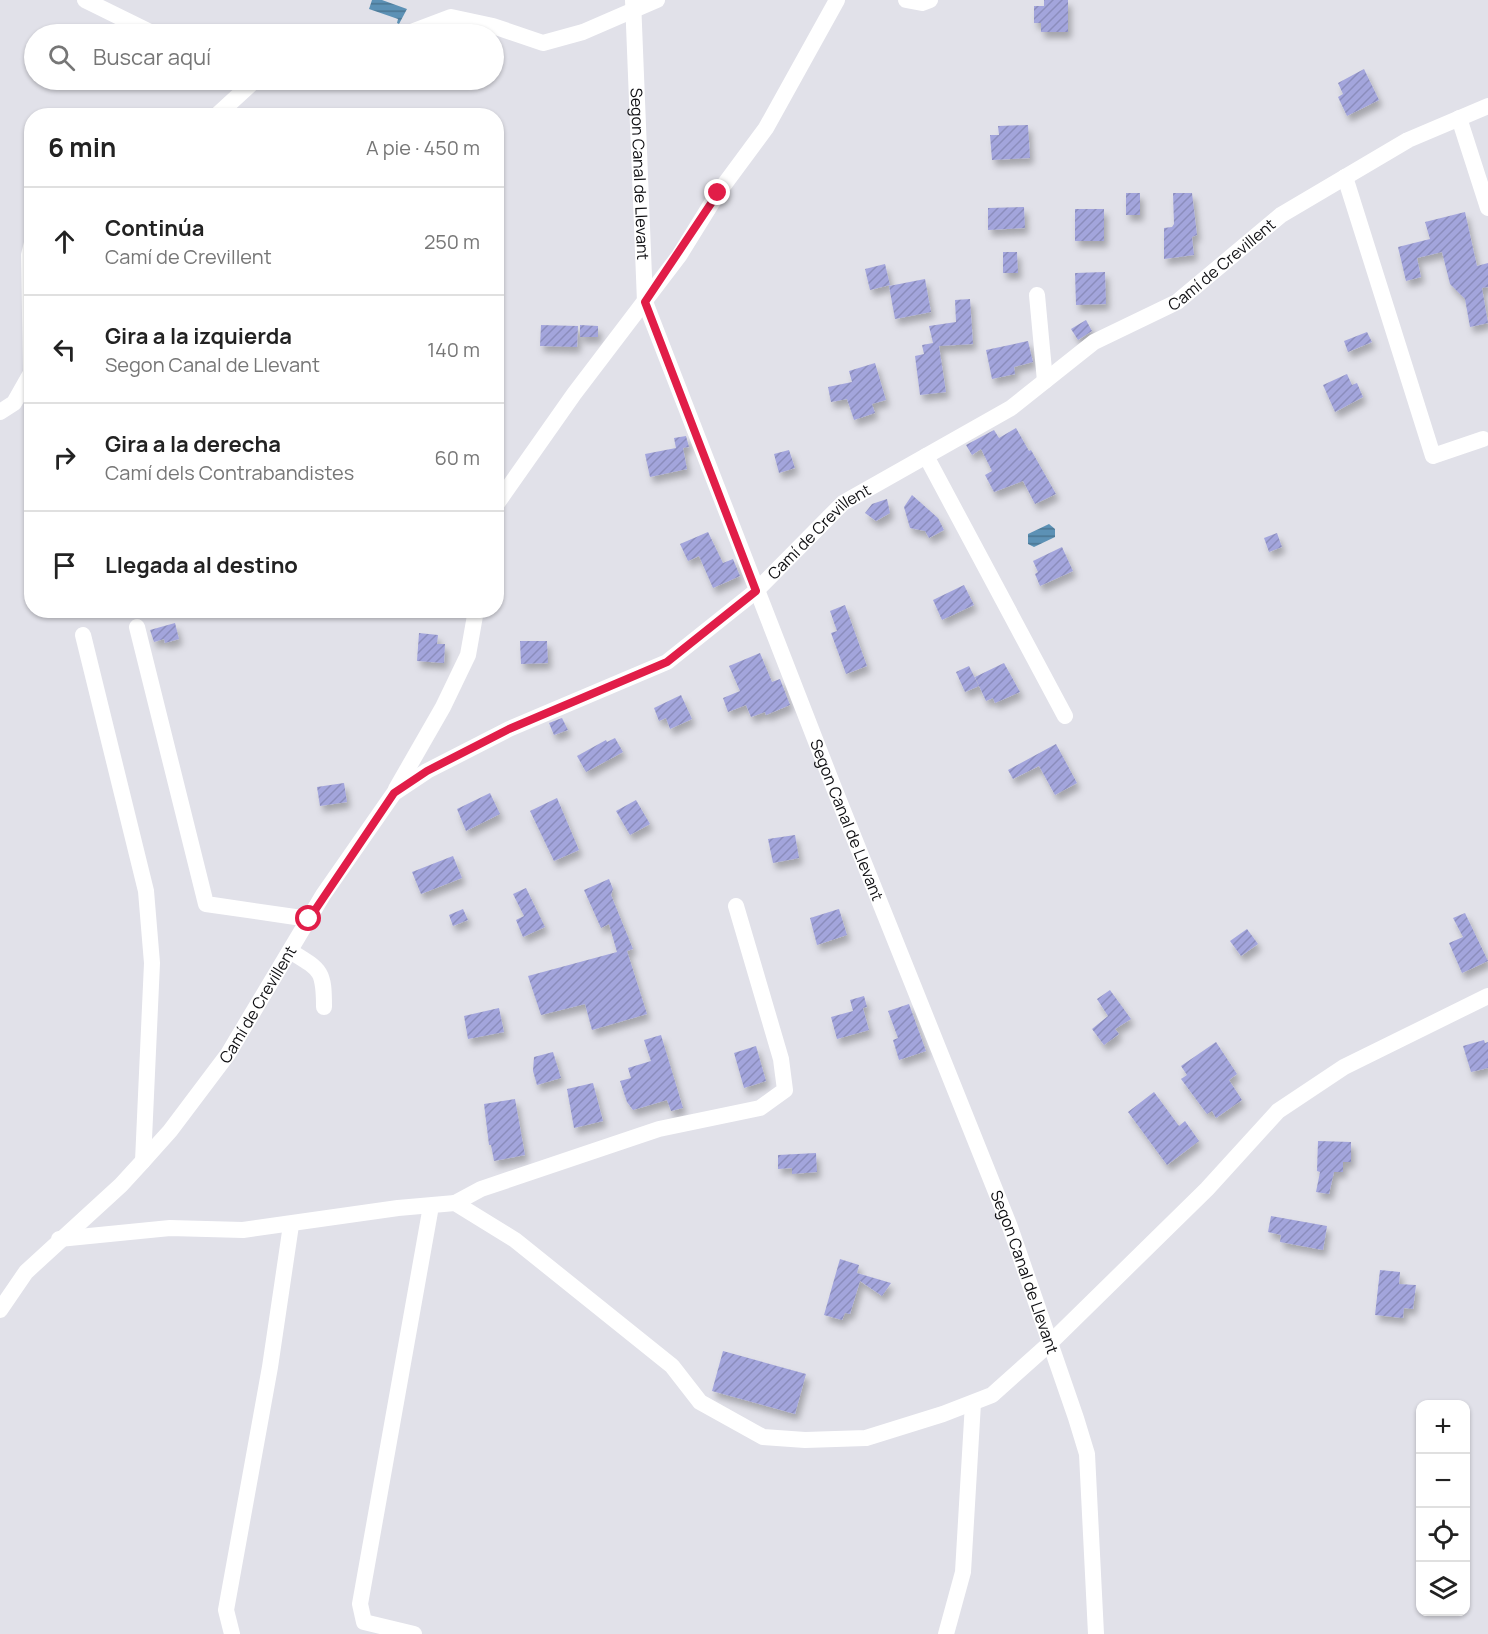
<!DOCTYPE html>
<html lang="es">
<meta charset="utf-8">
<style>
:root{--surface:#fff;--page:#f2f2f2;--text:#222;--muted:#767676;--line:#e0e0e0}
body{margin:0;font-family:Manrope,sans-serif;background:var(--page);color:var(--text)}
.controls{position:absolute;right:18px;bottom:18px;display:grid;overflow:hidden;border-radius:12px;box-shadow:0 2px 4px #0004}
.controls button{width:54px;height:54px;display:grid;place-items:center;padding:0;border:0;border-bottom:2px solid var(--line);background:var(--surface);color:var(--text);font:30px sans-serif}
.stop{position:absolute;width:18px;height:18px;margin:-14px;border:4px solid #e11d48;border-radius:50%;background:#fff}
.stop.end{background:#e11d48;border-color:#fff;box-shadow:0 2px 6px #0008}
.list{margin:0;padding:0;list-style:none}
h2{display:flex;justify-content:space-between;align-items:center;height:78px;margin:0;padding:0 24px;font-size:26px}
h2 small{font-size:20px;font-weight:400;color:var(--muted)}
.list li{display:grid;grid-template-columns:39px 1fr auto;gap:18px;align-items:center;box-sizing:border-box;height:108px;padding:0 24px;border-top:2px solid var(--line)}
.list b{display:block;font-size:22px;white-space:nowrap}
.list p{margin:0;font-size:20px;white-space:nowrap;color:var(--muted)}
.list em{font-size:20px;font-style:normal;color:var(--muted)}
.icon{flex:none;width:33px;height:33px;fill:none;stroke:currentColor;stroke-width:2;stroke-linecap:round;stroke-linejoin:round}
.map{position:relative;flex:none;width:1488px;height:1634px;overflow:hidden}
.search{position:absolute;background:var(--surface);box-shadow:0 2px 4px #0004;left:24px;top:24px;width:480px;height:66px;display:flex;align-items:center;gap:15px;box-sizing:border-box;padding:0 21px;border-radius:33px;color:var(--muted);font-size:22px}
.panel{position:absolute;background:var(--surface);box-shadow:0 2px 4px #0004;left:24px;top:108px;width:480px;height:510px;border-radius:24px}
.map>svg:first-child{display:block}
.water{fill:url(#water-rules)}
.building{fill:url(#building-hatch);filter:url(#shadow)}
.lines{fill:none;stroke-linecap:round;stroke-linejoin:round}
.minor{stroke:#fff;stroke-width:16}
.route{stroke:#e11d48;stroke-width:8}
.labels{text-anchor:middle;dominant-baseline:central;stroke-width:6;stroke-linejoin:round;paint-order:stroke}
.street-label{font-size:16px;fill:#0e0e11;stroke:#fff}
</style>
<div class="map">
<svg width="1488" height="1634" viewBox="0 0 1488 1634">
<defs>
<pattern id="water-rules" width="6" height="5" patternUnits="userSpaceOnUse" patternTransform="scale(1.5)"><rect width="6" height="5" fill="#5c91b5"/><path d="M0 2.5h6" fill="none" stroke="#4a7592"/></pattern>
<pattern id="building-hatch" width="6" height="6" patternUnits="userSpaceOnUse" patternTransform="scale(1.5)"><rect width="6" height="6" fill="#a3a5dc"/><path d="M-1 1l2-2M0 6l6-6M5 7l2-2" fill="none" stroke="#8b8dbc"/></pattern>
<filter id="shadow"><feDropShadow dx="3.5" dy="6" stdDeviation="3" flood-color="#0004"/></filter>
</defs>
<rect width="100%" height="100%" fill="#e1e1e9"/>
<!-- water -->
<g class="water">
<path d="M372,0H382L407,9L399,24L397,23L398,19L369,9Z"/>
<path d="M1049,524L1055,529V537L1034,547L1028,544V534Z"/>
</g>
<!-- building -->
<g class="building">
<path d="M1044,0H1068V32H1041V23H1034V6H1044Z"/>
<path d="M1364,69L1379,100L1347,116L1338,97L1343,94L1338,83Z"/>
<path d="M1028,125L1030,158L992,160L990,135H999L998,126Z"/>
<rect x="1126" y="193" width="14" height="22"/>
<path d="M1173,193H1192L1197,235L1192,237L1194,255L1164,259V228L1172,227L1174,224Z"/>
<path d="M1024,207L1025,228L988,230V208Z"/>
<rect x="1075" y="209" width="29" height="32"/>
<path d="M1465,212L1477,266L1488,263V287L1482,288L1488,323L1470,327L1465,299L1450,284L1442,252L1417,258L1421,277L1406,281L1398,247L1430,239L1425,222Z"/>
<path d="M1003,252H1017L1018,273H1003Z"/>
<path d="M885,264L890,285L870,290L865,269Z"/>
<path d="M1105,272L1106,304L1076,305L1075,273Z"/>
<path d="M925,279L931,312L895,319L889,286Z"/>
<path d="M970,299L973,344L939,346L946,392L920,395L915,356L924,354L922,345L933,343L929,326L956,322L955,300Z"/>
<path d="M1086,320L1092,331L1078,340L1071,329Z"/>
<path d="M541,325L578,326L577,347L540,346Z"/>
<path d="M580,325L598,326V337H580Z"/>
<path d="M1367,332L1372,342L1348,352L1344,341Z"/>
<path d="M1028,341L1033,362L1014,367L1015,374L992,379L986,350Z"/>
<path d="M875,363L886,400L872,404L875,413L854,420L847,399L831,402L828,387L852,382L849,371Z"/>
<path d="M1347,374L1352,385L1357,383L1363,397L1335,412L1323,385Z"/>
<path d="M1016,428L1029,451L1031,450L1056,494L1035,504L1023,481L994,492L985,475L992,471L981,449L972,455L966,445L994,430L999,438Z"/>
<path d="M686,436L689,447L683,448L687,469L650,477L645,454L676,448L674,438Z"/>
<path d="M789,450L795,468L779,473L774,454Z"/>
<path d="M912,495L938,518L944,530L929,538L925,531L910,528L904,507Z"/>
<path d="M887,499L890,513L876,521L865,513L872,504Z"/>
<path d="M708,532L723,563L733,559L740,576L713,588L699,556L688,561L680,544Z"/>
<path d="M1277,533L1282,547L1269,552L1264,538Z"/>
<path d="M1062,547L1073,571L1040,586L1035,574L1038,572L1033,561Z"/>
<path d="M964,585L974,605L942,620L933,600Z"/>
<path d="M845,605L867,666L846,674L831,633L837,631L830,611Z"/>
<path d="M175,623L179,639L165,643L164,639L154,642L150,630Z"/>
<path d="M419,633L438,635L437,644H445L444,663L417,661Z"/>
<path d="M520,641H547L548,663L521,664Z"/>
<path d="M760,653L772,682L780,679L790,705L766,715L765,712L751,717L746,705L728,712L723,698L740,691L729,666Z"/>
<path d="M1004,663L1020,692L995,703L993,698L986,701L975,677Z"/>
<path d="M969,666L979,686L965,692L956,672Z"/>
<path d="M681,695L692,719L670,729L666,718L659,721L654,708Z"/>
<path d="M562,718L568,730L554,735L549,723Z"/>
<path d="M615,738L623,752L586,772L577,756L606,740L607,742Z"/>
<path d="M1056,744L1077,783L1055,795L1039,766L1013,779L1008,770Z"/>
<path d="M344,783L347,802L320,806L317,787Z"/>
<path d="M490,793L500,814L466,831L457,809Z"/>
<path d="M557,798L579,850L554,861L530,811Z"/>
<path d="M636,800L650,824L630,835L616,811Z"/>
<path d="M795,835L799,858L773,863L768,839Z"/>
<path d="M453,856L462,878L421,894L412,872Z"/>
<path d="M609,879L613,889L611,895L633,949L627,951L647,1014L592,1030L585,1004L541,1015L528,976L617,952L609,924L601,928L584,890Z"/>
<path d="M526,888L545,927L523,937L516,920L524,916L513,894Z"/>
<path d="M463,909L468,920L453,926L449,915Z"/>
<path d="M839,909L847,935L817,945L810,918Z"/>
<path d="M1465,913L1488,961L1462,973L1449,943L1463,937L1453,918Z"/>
<path d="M1247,929L1258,944L1241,956L1230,941Z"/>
<path d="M1110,990L1131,1019L1115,1029L1119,1034L1104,1045L1092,1029L1108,1016L1097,999Z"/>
<path d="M864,996L867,1007L863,1008L869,1030L837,1039L831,1017L853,1011L850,1000Z"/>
<path d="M909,1004L926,1051L899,1060L893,1040L898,1038L888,1011Z"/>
<path d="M499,1008L504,1032L468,1039L464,1016Z"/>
<path d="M661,1035L683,1108L671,1111L667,1100L633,1110L627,1102L620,1081L631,1078L628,1068L651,1061L644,1040Z"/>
<path d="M1484,1040L1485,1043L1488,1042V1068L1471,1072L1463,1046Z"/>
<path d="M1216,1042L1237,1074L1229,1080L1242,1100L1216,1118L1212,1111L1207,1114L1181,1079L1187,1075L1181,1066Z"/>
<path d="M756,1046L766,1081L744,1088L734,1053Z"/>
<path d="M553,1052L561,1078L537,1085L533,1071L534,1057Z"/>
<path d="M593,1083L603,1121L574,1128L567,1089Z"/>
<path d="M1154,1092L1179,1126L1185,1121L1199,1141L1167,1165L1128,1112Z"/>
<path d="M515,1099L525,1155L494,1161L491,1145H489L484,1104Z"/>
<path d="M1318,1141L1351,1142V1162H1343V1172H1334L1329,1194L1316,1192L1320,1172L1317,1171Z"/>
<path d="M816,1153L817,1172L792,1174V1168L778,1169V1155Z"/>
<path d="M1271,1216L1327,1226L1323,1250L1280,1242L1281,1235L1268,1232Z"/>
<path d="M840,1259L859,1265L857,1273L891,1283L882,1296L860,1281L850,1314L845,1313L842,1320L824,1315Z"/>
<path d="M1380,1270L1400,1272L1399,1284L1416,1285L1413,1309L1404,1308L1403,1318L1375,1315Z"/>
<path d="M723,1351L806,1374L795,1414L712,1391Z"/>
</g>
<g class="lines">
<!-- minor -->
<g class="minor">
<path d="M85,0L154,34"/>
<path id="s1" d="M633,0L645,302L834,788L1010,1227L1076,1418L1087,1454L1096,1634"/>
<path d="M906,0L922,3L930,0"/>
<path d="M406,34L451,17L493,26L543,43L583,32L657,0"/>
<path d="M216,116L252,83L260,80"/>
<path d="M1459,118L1488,208"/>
<path d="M1345,177L1433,456L1483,439"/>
<path d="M1037,295L1045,381"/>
<path d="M0,412L14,403L31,373L29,255L32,243"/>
<path d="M926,456L1065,716"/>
<path d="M496,505L574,394L679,256L718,193L766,128L837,0"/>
<path d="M137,627L206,904L309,919"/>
<path d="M83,635L146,891L152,963L143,1161"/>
<path d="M396,789L443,707L468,655L476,610"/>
<path d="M290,951C321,970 324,970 324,1007"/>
<path d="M455,1203L481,1189L659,1129L760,1108L785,1090L781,1059L736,906"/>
<path d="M59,1239L170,1228L243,1230L398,1208L455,1203L515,1240L672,1366L700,1402L763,1437L805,1440L866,1438L943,1414L992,1395L1049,1344L1207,1189L1278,1111L1344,1067L1488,996"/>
<path id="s2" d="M0,1310L26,1272L121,1185L143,1161L170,1131L228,1054L323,895L394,793L427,771L509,729L667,662L756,591L843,503L1011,408L1094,342L1177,302L1281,215L1408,140L1488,106"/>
<path d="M232,1634L226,1610L270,1367L291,1225"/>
<path d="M414,1634L364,1622L360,1604L431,1206"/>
<path d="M946,1634L963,1572L973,1403"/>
</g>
</g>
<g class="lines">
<!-- route -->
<path class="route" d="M309,919L394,793L427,771L509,729L667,662L756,591L645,302L718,193"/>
</g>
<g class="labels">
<!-- street labels -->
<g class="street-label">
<text stroke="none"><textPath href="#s1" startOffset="174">Segon Canal de Llevant</textPath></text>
<text stroke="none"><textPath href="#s2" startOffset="1644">Camí de Crevillent</textPath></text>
<text stroke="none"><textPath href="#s2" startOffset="1158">Camí de Crevillent</textPath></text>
<text stroke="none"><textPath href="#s1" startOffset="858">Segon Canal de Llevant</textPath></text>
<text stroke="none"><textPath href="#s2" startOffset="402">Camí de Crevillent</textPath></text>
<text stroke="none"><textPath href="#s1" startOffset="1344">Segon Canal de Llevant</textPath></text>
</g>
</g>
</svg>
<div class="controls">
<button>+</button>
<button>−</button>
<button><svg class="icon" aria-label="locate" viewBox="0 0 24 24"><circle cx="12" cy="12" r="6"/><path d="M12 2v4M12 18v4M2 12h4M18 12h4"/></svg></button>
<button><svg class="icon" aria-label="layers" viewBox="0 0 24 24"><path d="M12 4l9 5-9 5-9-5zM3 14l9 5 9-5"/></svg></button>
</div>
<div class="stop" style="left:309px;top:919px"></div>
<div class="stop end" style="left:718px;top:193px"></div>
<div class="search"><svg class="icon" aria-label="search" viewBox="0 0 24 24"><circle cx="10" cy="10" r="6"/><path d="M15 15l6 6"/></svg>Buscar aquí</div>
<section class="panel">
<h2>6 min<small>A pie · 450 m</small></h2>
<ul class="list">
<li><svg class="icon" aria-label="ahead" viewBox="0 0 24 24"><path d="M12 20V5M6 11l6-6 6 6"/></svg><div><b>Continúa</b><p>Camí de Crevillent</p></div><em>250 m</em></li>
<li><svg class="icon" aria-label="left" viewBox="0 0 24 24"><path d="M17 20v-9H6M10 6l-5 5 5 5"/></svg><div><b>Gira a la izquierda</b><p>Segon Canal de Llevant</p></div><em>140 m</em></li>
<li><svg class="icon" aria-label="right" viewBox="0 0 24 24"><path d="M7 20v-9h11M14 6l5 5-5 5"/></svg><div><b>Gira a la derecha</b><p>Camí dels Contrabandistes</p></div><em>60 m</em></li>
<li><svg class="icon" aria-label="arrive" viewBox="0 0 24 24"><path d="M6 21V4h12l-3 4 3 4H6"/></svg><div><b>Llegada al destino</b></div></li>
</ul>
</section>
</div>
